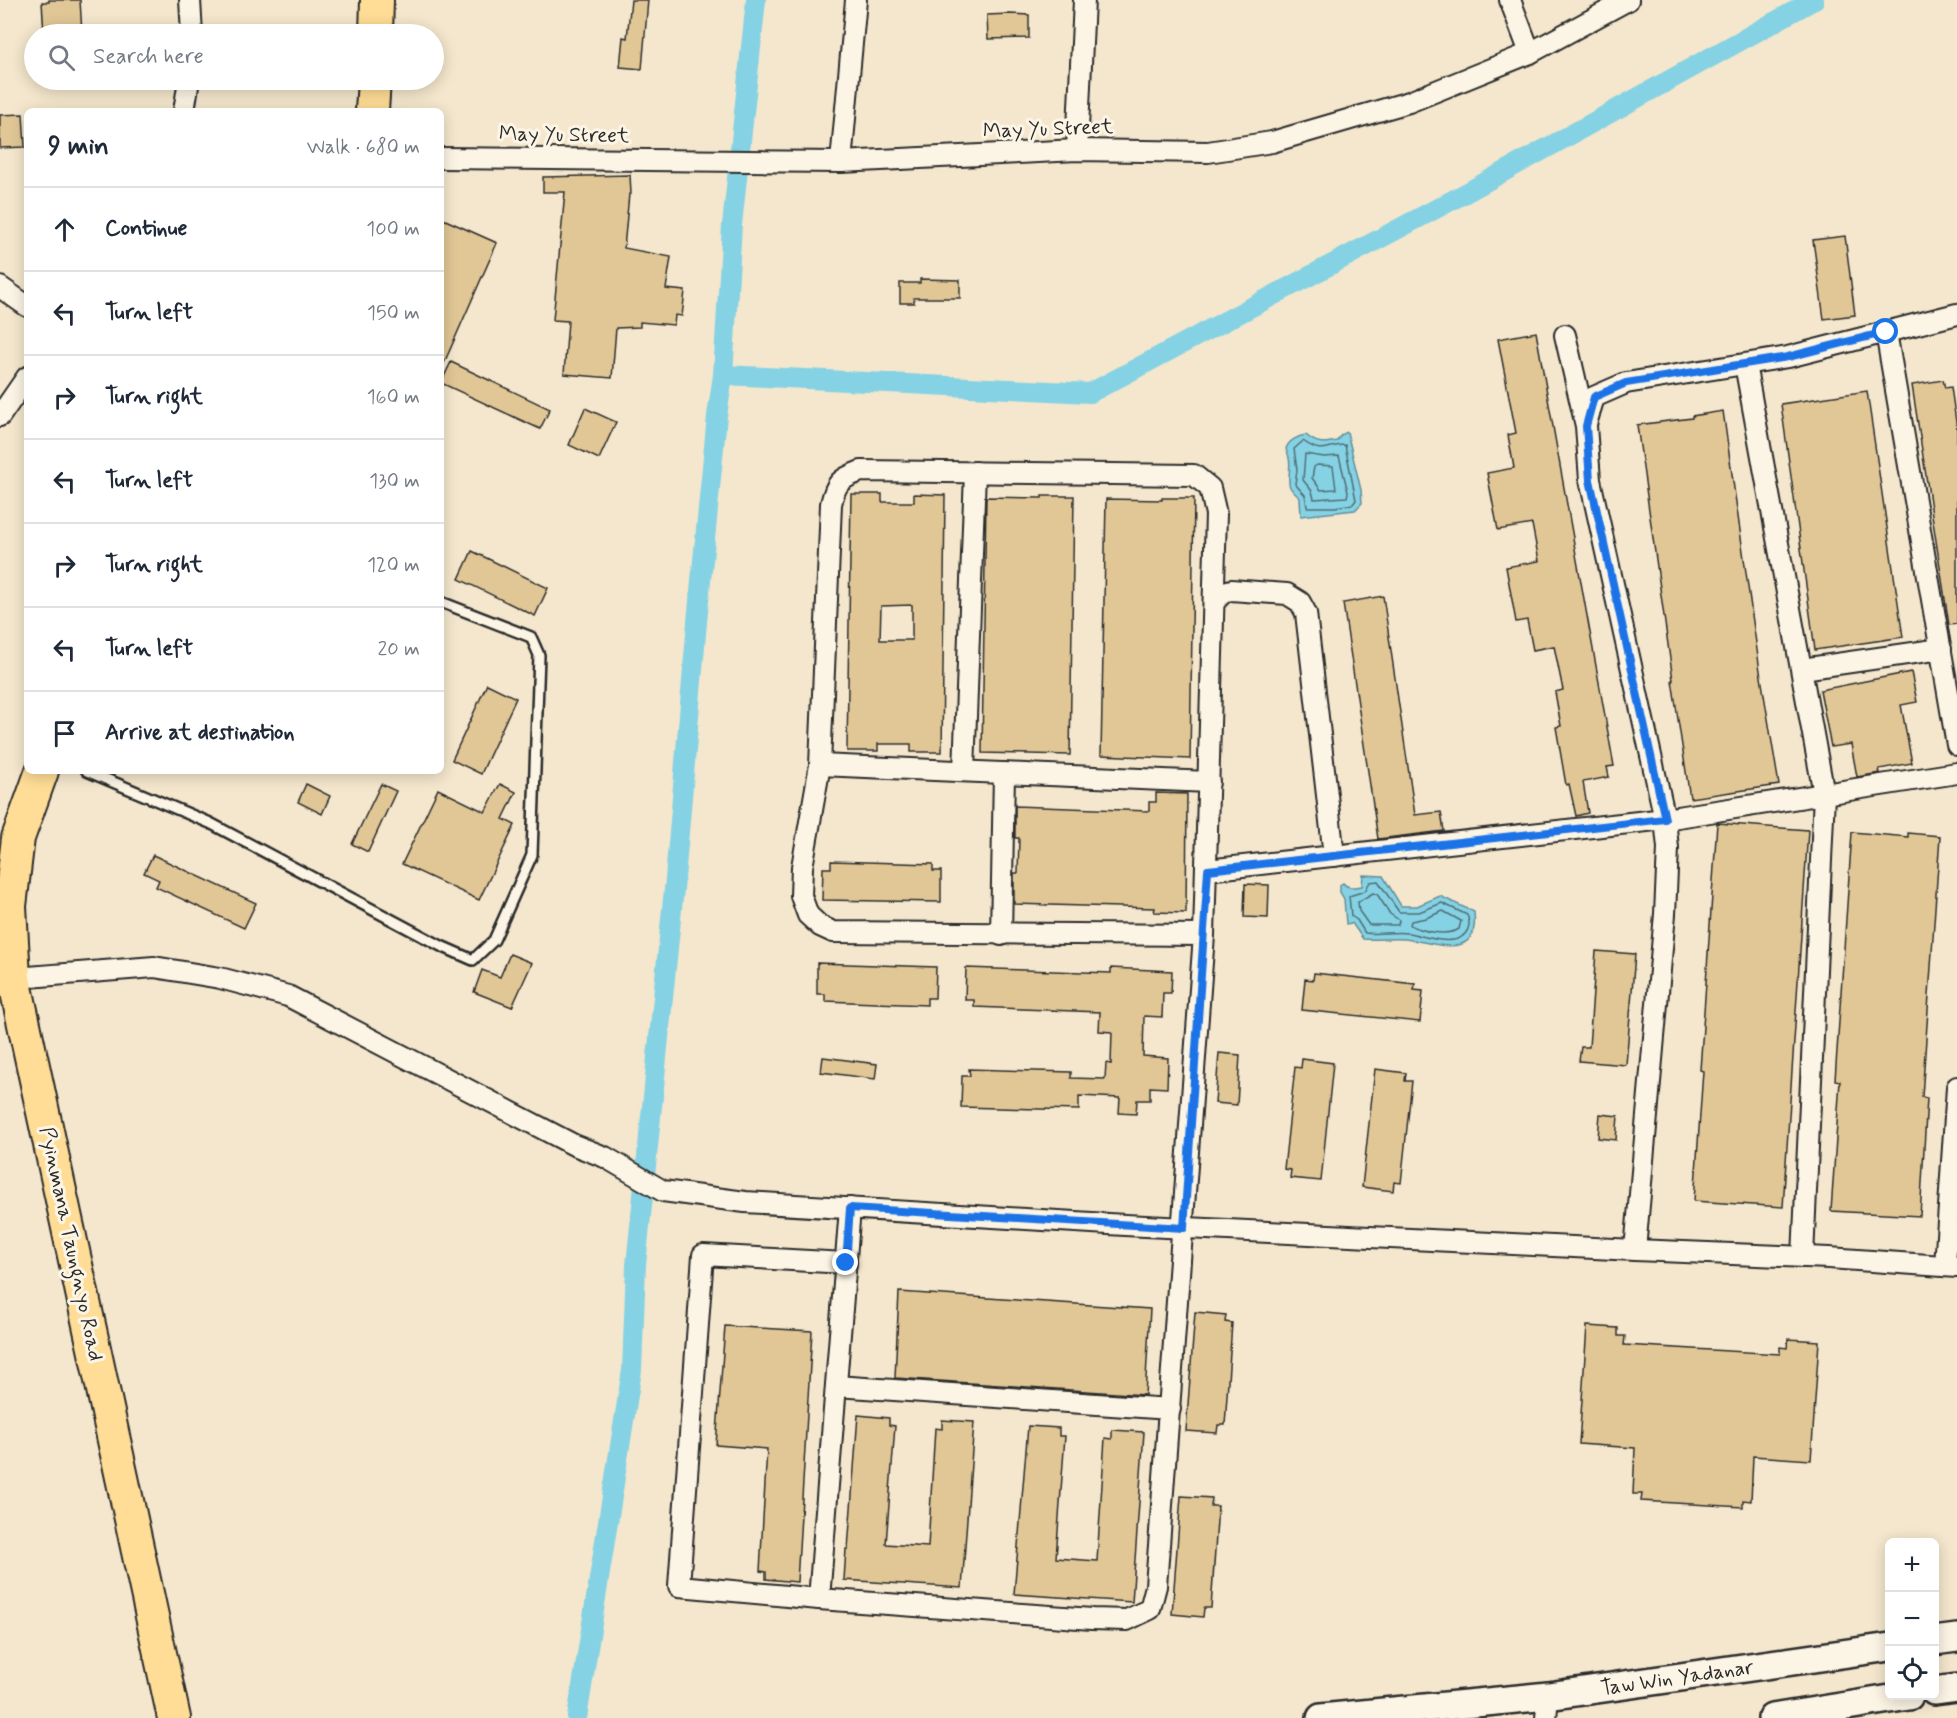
<!DOCTYPE html>
<meta charset="utf-8">
<style>
:root{--surface:#fff;--page:#f2f2f3;--text:#1f2937;--muted:#747a83;--line:#e0e1e3}
body{margin:0;font-family:Mynerve,sans-serif;background:var(--page);color:var(--text)}
.controls{position:absolute;right:18px;bottom:18px;display:grid;overflow:hidden;border-radius:9px;box-shadow:0 3px 15px #0003}
.controls button{width:54px;height:54px;display:grid;place-items:center;padding:0;border:0;border-bottom:2px solid var(--line);background:var(--surface);color:var(--text);font:30px sans-serif}
.stop{position:absolute;width:18px;height:18px;margin:-14px;border:4px solid #1a73e8;border-radius:50%;background:#fff}
.stop.end{background:#1a73e8;border-color:#fff;box-shadow:0 2px 6px #0008}
.list{margin:0;padding:0;list-style:none}
h2{display:flex;justify-content:space-between;align-items:center;height:78px;margin:0;padding:0 24px;font-size:26px}
h2 small{font-size:20px;font-weight:400;color:var(--muted)}
.list li{display:grid;grid-template-columns:39px 1fr auto;gap:18px;align-items:center;box-sizing:border-box;height:84px;padding:0 24px;border-top:2px solid var(--line)}
.list b{display:block;font-size:22px;white-space:nowrap}
.list em{font-size:20px;font-style:normal;color:var(--muted)}
.icon{flex:none;width:33px;height:33px;fill:none;stroke:currentColor;stroke-width:2;stroke-linecap:round;stroke-linejoin:round}
.map{position:relative;flex:none;width:1957px;height:1718px;overflow:hidden}
.search{position:absolute;background:var(--surface);box-shadow:0 3px 15px #0003;left:24px;top:24px;width:420px;height:66px;display:flex;align-items:center;gap:15px;box-sizing:border-box;padding:0 21px;border-radius:33px;color:var(--muted);font-size:22px}
.panel{position:absolute;background:var(--surface);box-shadow:0 3px 15px #0003;left:24px;top:108px;width:420px;height:666px;border-radius:9px}
.map>svg:first-child{display:block}
.water{fill:#85d2e4;stroke:#618f9a;stroke-width:1.5}
.lines{fill:none;stroke-linecap:round;stroke-linejoin:round}
.shore{stroke:#4f6e75;stroke-width:1.5}
.canal{stroke:#85d2e4;stroke-width:20}
.building{fill:#e1c796;stroke:#2b2b2b;stroke-width:1.5;fill-rule:evenodd}
.lane-casing{stroke:#2b2b2b;stroke-width:14}
.street-casing{stroke:#2b2b2b;stroke-width:24}
.secondary-casing{stroke:#2b2b2b;stroke-width:32}
.primary-casing{stroke:#2b2b2b;stroke-width:36}
.lane{stroke:#fcf5e5;stroke-width:9}
.street{stroke:#fcf5e5;stroke-width:20}
.secondary{stroke:#fcf5e5;stroke-width:27}
.primary{stroke:#ffdd96;stroke-width:32}
.route{stroke:#1a73e8;stroke-width:8}
.labels{text-anchor:middle;dominant-baseline:central;stroke-width:6;stroke-linejoin:round;paint-order:stroke}
.street-label{font-size:21px;fill:#2b2b2b;stroke:#fcf5e5}
</style>
<div class="map">
<svg width="1957" height="1718" viewBox="0 0 1957 1718">
<rect width="100%" height="100%" fill="#f4e7cd"/>
<filter id="ink" filterUnits="userSpaceOnUse"><feTurbulence type="fractalNoise" baseFrequency=".0167" numOctaves="2"/><feDisplacementMap in="SourceGraphic" scale="12" xChannelSelector="R" yChannelSelector="G"/><feConvolveMatrix kernelMatrix="1 2 1 2 8 2 1 2 1" color-interpolation-filters="sRGB"/></filter>
<g filter="url(#ink)">
<!-- water -->
<g class="water">
<path d="M1347,432L1361,490L1362,503L1355,510L1301,516L1300,498C1297,495 1292,491 1290,487C1286,479 1294,464 1286,449C1288,441 1298,436 1306,435C1316,444 1323,444 1337,441L1341,435Z"/>
<path d="M1363,875L1383,876L1401,906H1417L1440,896L1474,912C1480,963 1434,942 1405,939C1391,938 1377,940 1363,939L1352,923L1346,924L1344,899L1340,892V885L1343,883C1348,889 1354,887 1362,886Z"/>
</g>
<g class="lines">
<!-- shore -->
<g class="shore">
<path d="M1303,441C1324,456 1326,445 1345,445L1356,500L1353,504L1335,507H1307L1305,495L1295,484L1297,470L1294,449Z"/>
<path d="M1305,454L1324,457L1339,456L1348,492L1347,497L1314,499L1312,491L1303,480Z"/>
<path d="M1317,465L1333,466L1336,489L1321,490L1312,478L1314,467Z"/>
<path d="M1378,881L1399,912H1419L1442,903L1467,915C1469,920 1470,923 1468,929C1459,951 1424,935 1408,933C1393,931 1379,935 1365,933L1357,920L1351,916L1349,896L1365,891L1370,882Z"/>
<path d="M1373,893L1377,894L1390,914L1399,920L1398,925H1369L1359,911L1358,902Z"/>
<path d="M1443,911L1461,921L1459,929C1446,937 1422,931 1410,925L1411,921L1426,918Z"/>
</g>
<!-- canal -->
<g class="canal">
<path d="M723,375L1090,393L1462,195L1814,0"/>
<path d="M577,1718L632,1370L636,1265L675,879L697,622L717,416L723,375L732,225L756,0"/>
</g>
</g>
<!-- building -->
<g class="building">
<path d="M49,0H80L82,34H44L42,2H49Z"/>
<path d="M631,0H648L642,69L620,67L623,37L627,38Z"/>
<path d="M1010,14L1029,15V38L988,39L987,15Z"/>
<path d="M23,114L25,147L0,148V115Z"/>
<path d="M630,175L631,194H629L624,248L671,257L666,289L685,291L682,316L675,315L674,325L640,322V327L616,328L612,378L564,374L568,321L553,320L565,192H543V177Z"/>
<path d="M441,218L497,243L441,370Z"/>
<path d="M1845,236L1855,315L1824,319L1813,240Z"/>
<path d="M920,279L960,280V298H914V303H900V283H920Z"/>
<path d="M1536,332L1614,766L1607,767L1609,777L1583,782L1588,813L1576,816L1569,784L1566,785L1556,727L1561,726L1555,692L1563,690L1554,646L1533,650L1527,620L1516,622L1506,567L1539,561L1532,524L1498,530L1487,473L1514,468L1508,435L1516,433L1498,339Z"/>
<path d="M451,362L550,409L540,429L441,383Z"/>
<path d="M1943,380L1945,388L1951,387L1957,429V624L1949,625L1912,385Z"/>
<path d="M1867,391L1903,637L1815,650L1781,404Z"/>
<path d="M585,408L616,422L599,459L569,445Z"/>
<path d="M1723,411L1760,671L1779,785L1690,798L1672,680H1673L1637,425L1692,418V416Z"/>
<path d="M851,494H882V502H914V494L945,495L942,752H911V744H878V751H847ZM912,605V640H880L881,606Z"/>
<path d="M1042,496H1074L1070,755L982,753L986,497L1042,498Z"/>
<path d="M1162,498H1194L1190,759L1101,755L1106,499L1162,500Z"/>
<path d="M472,551L548,588L535,616L459,579Z"/>
<path d="M1383,596L1415,815L1441,812L1444,831L1378,839L1343,603Z"/>
<path d="M1911,672L1917,702L1901,705L1912,763L1879,769L1880,773L1857,777L1851,744L1831,747L1820,690Z"/>
<path d="M487,684L516,698L481,774L452,760Z"/>
<path d="M306,784L330,796L322,814L298,802Z"/>
<path d="M381,784L396,791L368,852L352,844Z"/>
<path d="M500,784L516,792L503,819L515,825L479,900L402,864L438,789L485,812Z"/>
<path d="M1156,793L1187,794L1186,913L1154,912L1155,908L1014,904V873H1018L1019,838H1015V806L1149,811V802H1156Z"/>
<path d="M1717,823L1808,830L1783,1207L1694,1201L1703,1071L1700,1070Z"/>
<path d="M1852,832L1908,837V833L1940,836L1922,1097L1927,1098L1920,1216L1831,1211L1840,1081L1835,1080Z"/>
<path d="M153,855L256,903L244,928L156,887L159,880L144,873Z"/>
<path d="M831,861L933,864V871H941V902L822,900L823,868H831Z"/>
<path d="M1245,884L1269,885L1268,918L1244,917Z"/>
<path d="M1596,951L1635,954L1626,1065L1579,1061L1581,1047H1589Z"/>
<path d="M510,954L532,963L512,1007L474,992L482,970L500,977Z"/>
<path d="M817,963L936,967L935,998H927V1005L825,1001V994H817Z"/>
<path d="M966,968L1111,973V968L1172,971L1171,993H1163L1162,1017L1144,1016L1143,1056L1168,1058L1167,1088L1150,1087V1100H1137L1136,1114L1119,1113L1120,1098L1079,1096V1110L961,1107L962,1076H970L969,1069L1071,1072V1078L1105,1079L1106,1063L1111,1064L1112,1032L1099,1031L1100,1012L974,1007V1000H965Z"/>
<path d="M1314,973L1415,984L1414,990L1423,991L1420,1022L1302,1010L1305,979L1313,980Z"/>
<path d="M1219,1053L1240,1055L1237,1105L1215,1103Z"/>
<path d="M823,1057L877,1064L875,1079L821,1072Z"/>
<path d="M1302,1059L1333,1063L1321,1181L1290,1178L1291,1170L1284,1169L1295,1067L1301,1068Z"/>
<path d="M1375,1069L1406,1073L1405,1081H1412L1401,1183L1394,1182L1393,1191L1362,1187Z"/>
<path d="M1600,1114L1618,1116L1616,1140L1598,1138Z"/>
<path d="M899,1292L1150,1309L1145,1395L895,1378Z"/>
<path d="M1195,1312L1226,1315L1225,1322L1232,1323L1225,1425H1218L1217,1433L1186,1431Z"/>
<path d="M725,1326L812,1331L797,1582L766,1579V1572L760,1571L767,1449L716,1445Z"/>
<path d="M1587,1326L1618,1328V1336H1625L1624,1345L1780,1354V1347L1787,1348L1788,1339L1819,1341L1811,1460L1753,1456L1751,1501L1743,1500V1507L1641,1501L1642,1494H1633L1635,1448L1579,1444Z"/>
<path d="M858,1415L889,1418V1425L895,1426L886,1544L928,1547L935,1428L942,1429V1420L974,1422L962,1588L844,1580L846,1549H848Z"/>
<path d="M1028,1426L1059,1428V1436H1065L1056,1558L1097,1561L1105,1438L1112,1439V1430L1144,1432L1132,1602L1014,1594Z"/>
<path d="M1181,1496L1212,1498L1211,1506H1218L1211,1608H1204L1203,1617L1172,1614Z"/>
</g>
<g class="lines">
<!-- lane casing -->
<g class="lane-casing">
<path id="lane" d="M87,771L210,823L441,946L473,960L494,940L532,855L539,655L531,637L441,602"/>
</g>
<!-- street casing -->
<g class="street-casing">
<g id="street">
<path d="M190,0L192,34"/>
<path d="M1510,0L1530,53"/>
<path d="M184,111L189,80"/>
<path d="M1077,150L1084,0"/>
<path d="M441,158L841,162L1077,150L1208,152L1272,142L1409,102L1530,53L1628,0"/>
<path d="M841,162L856,0"/>
<path d="M0,287L27,306"/>
<path d="M1886,332L1957,314"/>
<path d="M1745,364L1824,794L1803,1257"/>
<path d="M0,416L27,377"/>
<path d="M1586,424L1594,397L1626,383L1788,357L1886,332L1957,745"/>
<path d="M1214,602L1224,592L1231,590L1287,594L1300,602L1306,613L1334,856"/>
<path d="M1802,669L1941,649"/>
<path d="M820,765L1209,782"/>
<path d="M964,771L975,472"/>
<path d="M1207,870L1665,819L1957,773"/>
<path d="M1001,935L1004,773"/>
<path d="M3,979L154,967L220,978L288,996L574,1145L605,1157L663,1191L745,1202L1125,1225L1635,1250L1665,914L1668,848L1665,819L1590,480L1586,426L1565,335"/>
<path d="M1635,1250L1829,1258L1957,1267"/>
<path d="M846,1263L703,1255L679,1586L819,1599L1092,1619L1127,1620L1150,1609L1156,1586L1204,935L1216,514L1210,488L1194,475L861,471C840,479 836,482 831,504L820,765L802,867L801,896L808,915L820,926L833,932L1204,935"/>
<path d="M1945,1266L1957,1087"/>
<path d="M836,1386L1170,1409"/>
<path d="M819,1599L850,1208"/>
<path d="M1546,1718L1548,1696"/>
</g>
</g>
<!-- secondary casing -->
<g class="secondary-casing">
<g id="secondary">
<path d="M1934,1641L1957,1638"/>
<path d="M1934,1691L1957,1688"/>
<path d="M1321,1718L1548,1696L1890,1647"/>
<path d="M1772,1718L1909,1696"/>
</g>
</g>
<!-- primary casing -->
<g class="primary-casing">
<g id="primary">
<path d="M376,34L377,0"/>
<path d="M372,111L374,80"/>
<path d="M42,771L18,838L10,906L14,978L174,1718"/>
</g>
</g>
<!-- lane -->
<use href="#lane" class="lane"/>
<!-- street -->
<use href="#street" class="street"/>
<!-- secondary -->
<use href="#secondary" class="secondary"/>
<!-- primary -->
<use href="#primary" class="primary"/>
</g>
</g>
<g class="lines" filter="url(#ink)">
<!-- route -->
<path class="route" d="M846,1263L850,1208L1184,1228L1208,870L1665,819L1590,480L1586,426L1594,397L1626,383L1788,357L1886,332"/>
</g>
<g class="labels">
<!-- street labels -->
<g class="street-label">
<text transform="translate(1048 129) rotate(-2)">May Yu Street</text>
<text transform="translate(564 135) rotate(1)">May Yu Street</text>
<text transform="translate(71 1244) rotate(78)">Pyinmana Taungnyo Road</text>
<text transform="translate(1677 1678) rotate(-8)">Taw Win Yadanar</text>
</g>
</g>
</svg>
<div class="controls">
<button>+</button>
<button>−</button>
<button><svg class="icon" aria-label="locate" viewBox="0 0 24 24"><circle cx="12" cy="12" r="6"/><path d="M12 2v4M12 18v4M2 12h4M18 12h4"/></svg></button>
</div>
<div class="stop" style="left:1886px;top:332px"></div>
<div class="stop end" style="left:846px;top:1263px"></div>
<div class="search"><svg class="icon" aria-label="search" viewBox="0 0 24 24"><circle cx="10" cy="10" r="6"/><path d="M15 15l6 6"/></svg>Search here</div>
<section class="panel">
<h2>9 min<small>Walk · 680 m</small></h2>
<ul class="list">
<li><svg class="icon" aria-label="ahead" viewBox="0 0 24 24"><path d="M12 20V5M6 11l6-6 6 6"/></svg><div><b>Continue</b></div><em>100 m</em></li>
<li><svg class="icon" aria-label="left" viewBox="0 0 24 24"><path d="M17 20v-9H6M10 6l-5 5 5 5"/></svg><div><b>Turn left</b></div><em>150 m</em></li>
<li><svg class="icon" aria-label="right" viewBox="0 0 24 24"><path d="M7 20v-9h11M14 6l5 5-5 5"/></svg><div><b>Turn right</b></div><em>160 m</em></li>
<li><svg class="icon" aria-label="left" viewBox="0 0 24 24"><path d="M17 20v-9H6M10 6l-5 5 5 5"/></svg><div><b>Turn left</b></div><em>130 m</em></li>
<li><svg class="icon" aria-label="right" viewBox="0 0 24 24"><path d="M7 20v-9h11M14 6l5 5-5 5"/></svg><div><b>Turn right</b></div><em>120 m</em></li>
<li><svg class="icon" aria-label="left" viewBox="0 0 24 24"><path d="M17 20v-9H6M10 6l-5 5 5 5"/></svg><div><b>Turn left</b></div><em>20 m</em></li>
<li><svg class="icon" aria-label="arrive" viewBox="0 0 24 24"><path d="M6 21V4h12l-3 4 3 4H6"/></svg><div><b>Arrive at destination</b></div></li>
</ul>
</section>
</div>
